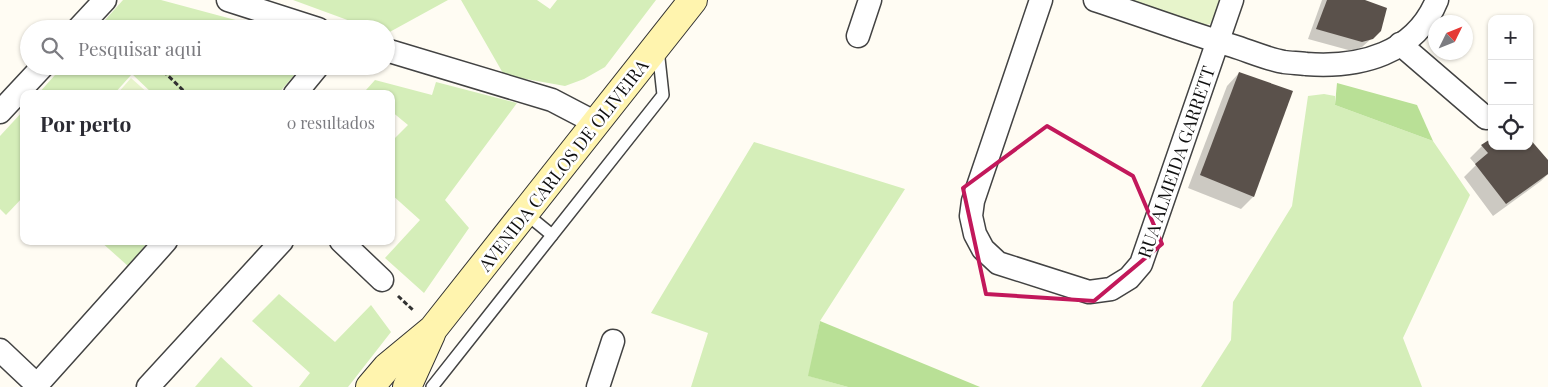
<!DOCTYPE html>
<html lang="pt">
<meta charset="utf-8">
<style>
:root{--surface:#fff;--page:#f7f7f7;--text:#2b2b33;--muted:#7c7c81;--line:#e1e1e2}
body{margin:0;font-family:"Playfair Display",serif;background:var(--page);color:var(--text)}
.controls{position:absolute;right:15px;top:15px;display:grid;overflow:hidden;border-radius:10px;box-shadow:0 1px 4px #0004}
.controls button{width:45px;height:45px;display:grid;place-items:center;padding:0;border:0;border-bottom:1px solid var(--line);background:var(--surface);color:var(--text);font:25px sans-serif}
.compass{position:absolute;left:1428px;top:15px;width:45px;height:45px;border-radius:50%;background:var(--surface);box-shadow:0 1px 4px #0004;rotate:47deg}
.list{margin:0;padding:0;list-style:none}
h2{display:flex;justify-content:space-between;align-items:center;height:65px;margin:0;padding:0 20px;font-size:21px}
h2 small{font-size:16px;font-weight:400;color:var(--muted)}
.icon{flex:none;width:28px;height:28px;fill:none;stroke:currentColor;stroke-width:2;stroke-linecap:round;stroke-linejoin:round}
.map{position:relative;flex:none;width:1548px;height:387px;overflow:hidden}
.search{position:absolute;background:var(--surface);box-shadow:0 1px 4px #0004;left:20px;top:20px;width:375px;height:55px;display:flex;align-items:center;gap:12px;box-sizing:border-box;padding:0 18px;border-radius:28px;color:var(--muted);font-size:19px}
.panel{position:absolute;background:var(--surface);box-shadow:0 1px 4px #0004;left:20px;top:90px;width:375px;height:155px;border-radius:10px}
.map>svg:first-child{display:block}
.green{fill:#d5eeb9}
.forest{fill:#b9e096}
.pitch{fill:#e7f4cb}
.shadow{fill:#0003}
.building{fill:#5a514b}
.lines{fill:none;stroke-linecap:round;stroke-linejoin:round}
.lane-casing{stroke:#434343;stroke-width:14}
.street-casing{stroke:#434343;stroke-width:25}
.secondary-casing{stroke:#323232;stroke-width:30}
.path{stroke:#323232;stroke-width:3;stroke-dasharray:5 2.5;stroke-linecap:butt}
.lane{stroke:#fff;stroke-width:11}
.street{stroke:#fff;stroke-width:22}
.secondary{stroke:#fff4ae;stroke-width:28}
.marked{fill:none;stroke:#c2185b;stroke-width:4;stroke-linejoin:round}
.labels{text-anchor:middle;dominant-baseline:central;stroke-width:5;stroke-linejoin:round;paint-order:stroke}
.street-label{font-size:18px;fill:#101010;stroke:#fff}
</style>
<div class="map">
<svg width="1548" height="387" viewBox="0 0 1548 387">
<rect width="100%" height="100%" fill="#fffcf3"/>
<!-- green -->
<g class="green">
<path d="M123,0H161L269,29H97Z"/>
<path d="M293,0H448L386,34V29H372Z"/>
<path d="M461,0H537L550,9L557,0H656L605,67L584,79L565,86L504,75Z"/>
<path d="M63,66H302L278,94H153L132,74L114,94H38Z"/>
<path d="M375,80L432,95L436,82L517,103L445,200L469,228L424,293L385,258L420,220L391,194V142L408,125L391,111V94H371L366,90Z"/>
<path d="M1324,94L1335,96V105L1433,141L1470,195L1403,338L1422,387H1201L1231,340L1233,302L1292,206L1308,96Z"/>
<path d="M24,110V196L6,215L0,209V136Z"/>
<path d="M754,142L905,189L820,321L809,376L848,387H691L708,333L651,313Z"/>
<path d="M100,241H149L128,266Z"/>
<path d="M279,294L335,342L371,305L391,332L348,387H299L310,373L252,321Z"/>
<path d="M221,357L253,387H195Z"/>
</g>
<!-- forest -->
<g class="forest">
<path d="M1337,83L1417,105L1433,141L1335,105Z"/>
<path d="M820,321L980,387H848L808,376Z"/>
</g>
<!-- pitch -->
<g class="pitch">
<path d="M1125,0H1223L1213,23L1203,26Z"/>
<path d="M131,78L149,94H117Z"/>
</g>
<!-- shadow -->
<g class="shadow">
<path d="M1322,0H1361L1380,31L1362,47L1352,51L1308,39Z"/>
<path d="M1239,73L1253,197L1241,209L1188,188L1227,86Z"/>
<path d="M1482,146H1492L1548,162V174L1541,181L1493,216L1464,177L1476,165L1470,158Z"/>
</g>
<!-- building -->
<g class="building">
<path d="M1327,0H1365L1387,8L1381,31L1373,39L1362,42L1316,29Z"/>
<path d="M1239,72L1293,91L1254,197L1200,175Z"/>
<path d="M1492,138V146H1529V138L1548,160V174L1506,204L1475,164L1488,153L1481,145Z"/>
</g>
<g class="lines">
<!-- lane casing -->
<g class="lane-casing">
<g id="lane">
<path d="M525,213L552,235"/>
<path d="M432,387L663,95L658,49"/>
</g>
</g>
<!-- street casing -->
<g class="street-casing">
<g id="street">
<path d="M228,0L318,29"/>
<path d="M1041,0L973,201L971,216L975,234L983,249L998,263L1089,292L1111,289L1129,278L1141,264L1232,0"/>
<path d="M1095,0C1141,15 1186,32 1233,46C1249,51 1267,59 1284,62C1291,63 1299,63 1306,64C1360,68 1415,54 1437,0"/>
<path d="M78,29L105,0"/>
<path d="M858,36L870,0"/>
<path d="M1400,44L1486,118"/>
<path d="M386,50L552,100L596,123"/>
<path d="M295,94L318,66"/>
<path d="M0,112L43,66"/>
<path d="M341,241L382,280"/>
<path d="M0,350L37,385"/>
<path d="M35,387L166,241"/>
<path d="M148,387L282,241"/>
<path d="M598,387L613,341"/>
</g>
</g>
<!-- secondary casing -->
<g class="secondary-casing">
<g id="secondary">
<path d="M370,387L387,367L433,329L693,0"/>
<path d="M407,387L431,334"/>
</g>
</g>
<!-- path -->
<g class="path">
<path d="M158,66L187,94"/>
<path d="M398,296L414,311"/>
</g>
<!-- lane -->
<use href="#lane" class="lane"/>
<!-- street -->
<use href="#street" class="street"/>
<!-- secondary -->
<use href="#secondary" class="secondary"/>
</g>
<!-- marked area -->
<path class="marked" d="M1047,126L1133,176L1162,244L1094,301L986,294L963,188Z"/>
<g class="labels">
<!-- street labels -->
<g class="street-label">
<text transform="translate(1176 162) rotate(-71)">RUA ALMEIDA GARRETT</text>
<text transform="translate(563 165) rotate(-52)">AVENIDA CARLOS DE OLIVEIRA</text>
</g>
</g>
</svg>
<div class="controls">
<button>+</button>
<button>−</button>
<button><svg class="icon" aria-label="locate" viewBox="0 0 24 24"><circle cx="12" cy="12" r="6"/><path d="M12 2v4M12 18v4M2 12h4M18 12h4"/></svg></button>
</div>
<svg class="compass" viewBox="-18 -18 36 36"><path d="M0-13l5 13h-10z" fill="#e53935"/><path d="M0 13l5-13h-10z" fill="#7c7c81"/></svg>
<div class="search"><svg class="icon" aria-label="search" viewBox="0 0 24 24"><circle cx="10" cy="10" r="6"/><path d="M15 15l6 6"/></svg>Pesquisar aqui</div>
<section class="panel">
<h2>Por perto<small>0 resultados</small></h2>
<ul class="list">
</ul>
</section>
</div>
